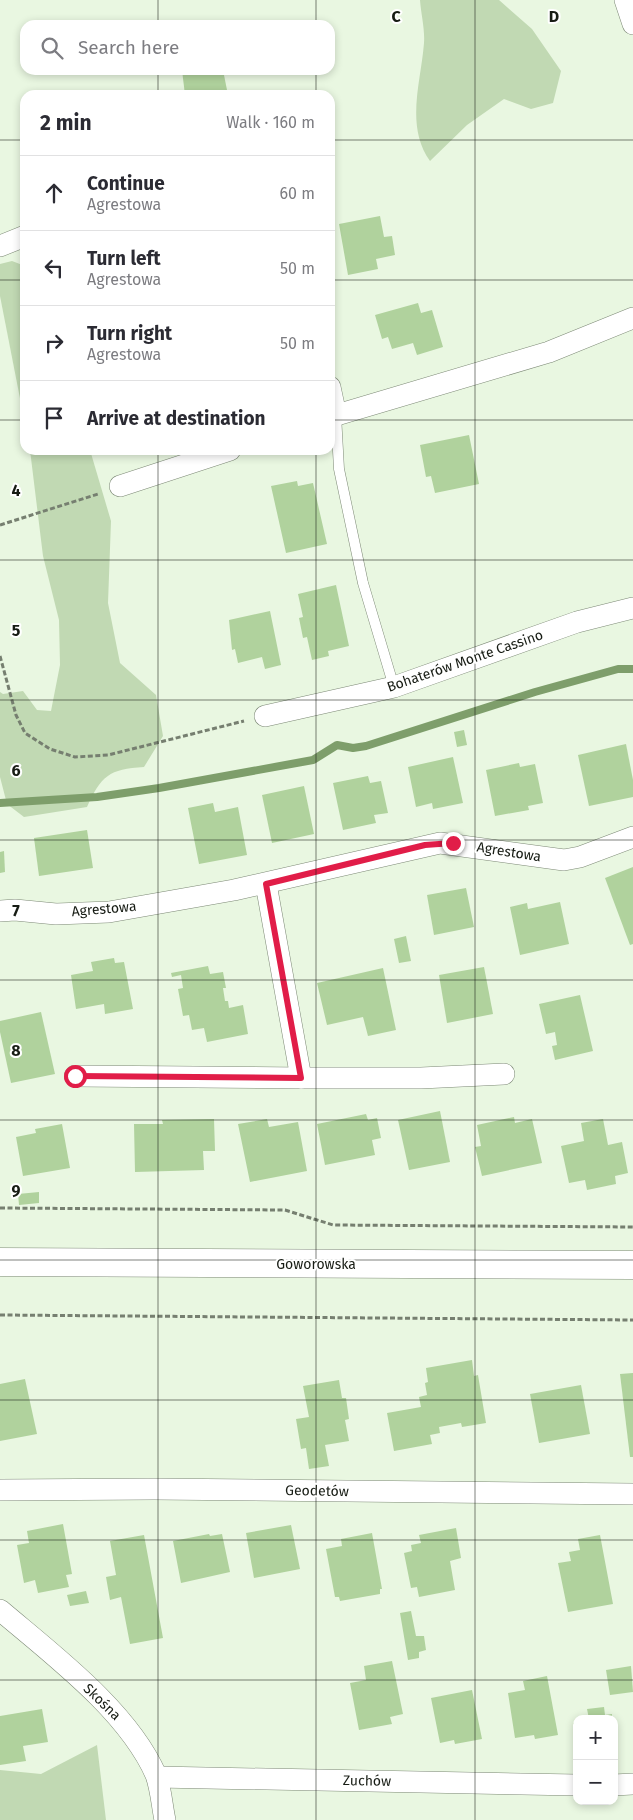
<!DOCTYPE html>
<meta charset="utf-8">
<style>
:root{--surface:#fff;--page:#f7f7f7;--text:#2b2b33;--muted:#7c7c81;--line:#e1e1e2}
body{margin:0;font-family:"Fira Sans",sans-serif;background:var(--page);color:var(--text)}
.controls{position:absolute;right:15px;bottom:15px;display:grid;overflow:hidden;border-radius:10px;box-shadow:0 2px 8px #0003}
.controls button{width:45px;height:45px;display:grid;place-items:center;padding:0;border:0;border-bottom:1px solid var(--line);background:var(--surface);color:var(--text);font:25px sans-serif}
.stop{position:absolute;width:15px;height:15px;margin:-11px;border:4px solid #e11d48;border-radius:50%;background:#fff}
.stop.end{background:#e11d48;border-color:#fff;box-shadow:0 1px 5px #0008}
.list{margin:0;padding:0;list-style:none}
h2{display:flex;justify-content:space-between;align-items:center;height:65px;margin:0;padding:0 20px;font-size:21px}
h2 small{font-size:16px;font-weight:400;color:var(--muted)}
.list li{display:grid;grid-template-columns:32px 1fr auto;gap:15px;align-items:center;box-sizing:border-box;height:75px;padding:0 20px;border-top:1px solid var(--line)}
.list b{display:block;font-size:19px;white-space:nowrap}
.list p{margin:0;font-size:16px;white-space:nowrap;color:var(--muted)}
.list em{font-size:16px;font-style:normal;color:var(--muted)}
.icon{flex:none;width:28px;height:28px;fill:none;stroke:currentColor;stroke-width:2;stroke-linecap:round;stroke-linejoin:round}
.map{position:relative;flex:none;width:633px;height:1820px;overflow:hidden}
.search{position:absolute;background:var(--surface);box-shadow:0 2px 8px #0003;left:20px;top:20px;width:315px;height:55px;display:flex;align-items:center;gap:12px;box-sizing:border-box;padding:0 18px;border-radius:15px;color:var(--muted);font-size:19px}
.panel{position:absolute;background:var(--surface);box-shadow:0 2px 8px #0003;left:20px;top:90px;width:315px;height:365px;border-radius:15px}
.map>svg:first-child{display:block}
.green{fill:#c1d9b3}
.lines{fill:none;stroke-linecap:round;stroke-linejoin:round}
.stream{stroke:#7e9e6b;stroke-width:8}
.building{fill:#b0d29d}
.lane-casing{stroke:#7d8976;stroke-width:11}
.street-casing{stroke:#7d8976;stroke-width:22}
.secondary-casing{stroke:#7d8976;stroke-width:29}
.path{stroke:#767f70;stroke-width:3;stroke-dasharray:5 2.5;stroke-linecap:butt}
.lane{stroke:#fff;stroke-width:10}
.street{stroke:#fff;stroke-width:21}
.secondary{stroke:#fff;stroke-width:28}
.route{stroke:#e11d48;stroke-width:6}
.grid{fill:none;stroke:#171c14;stroke-width:1;stroke-opacity:0.55}
.labels{text-anchor:middle;dominant-baseline:central;stroke-width:4;stroke-linejoin:round;paint-order:stroke}
.street-label{font-size:14px;fill:#171c14;stroke:#fff}
.grid-label{font-size:16px;text-anchor:middle;font-weight:bold;fill:#171c14;stroke:#fff;stroke-width:4;stroke-linejoin:round;paint-order:stroke}
</style>
<div class="map">
<svg width="633" height="1820" viewBox="0 0 633 1820">
<rect width="100%" height="100%" fill="#e9f7e1"/>
<!-- green -->
<g class="green">
<path d="M420,0H499L532,29L561,71L553,103L531,109L504,99L467,125L430,161C405,126 421,82 424,43C425,29 421,14 420,0Z"/>
<path d="M12,261L25,266V424L0,296V264Z"/>
<path d="M30,450H90L111,521L108,603L120,663L156,695L163,736L144,767C109,769 101,776 87,807L24,817L7,804L0,777V692L3,694L23,691L37,710L51,711L60,665L59,620L43,556Z"/>
<path d="M97,1745L106,1820H0V1770L41,1774Z"/>
</g>
<g class="lines">
<!-- stream -->
<path class="stream" d="M0,803L97,797L159,788L313,760L337,745L353,748L366,746L535,692L618,669H633"/>
</g>
<!-- building -->
<g class="building">
<path d="M182,70H223L228,95H185Z"/>
<path d="M380,216L384,237L392,236L395,255L376,259L378,269L348,275L339,224Z"/>
<path d="M418,303L421,313L432,310L443,347L417,355L413,343L392,349L388,337L382,339L375,315Z"/>
<path d="M469,435L479,484L435,493L431,476L426,477L420,445Z"/>
<path d="M297,481L298,486L313,483L327,544L286,553L271,486Z"/>
<path d="M336,585L349,646L328,651L329,656L312,660L307,637L303,638L299,618L303,617L298,594Z"/>
<path d="M270,611L281,665L265,669L262,657L238,663L235,649L232,650L229,620Z"/>
<path d="M464,730L467,745L457,747L454,732Z"/>
<path d="M626,744L633,780V797L589,806L578,755Z"/>
<path d="M453,757L463,803L433,809L432,803L416,807L408,767Z"/>
<path d="M519,763L520,767L535,764L543,803L528,806L529,810L495,816L486,770Z"/>
<path d="M368,776L370,783L381,781L388,813L374,815L376,823L343,830L333,783Z"/>
<path d="M304,786L314,834L272,843L262,795Z"/>
<path d="M213,803L215,812L238,807L247,855L199,864L188,808Z"/>
<path d="M87,830L93,868L39,876L34,838Z"/>
<path d="M4,851L5,872L0,873V852Z"/>
<path d="M633,867V944L630,945L605,878Z"/>
<path d="M466,888L474,927L434,935L427,895Z"/>
<path d="M560,902L569,944L520,955L510,907L527,903L528,909Z"/>
<path d="M406,936L411,961L399,963L394,939Z"/>
<path d="M114,958L115,963L124,962L133,1009L105,1014L104,1004L76,1009L71,975L93,971L91,962Z"/>
<path d="M208,966L210,974L223,972L226,988H223L225,1001H228L229,1008L243,1005L248,1034L207,1042L204,1028L192,1030L189,1015L183,1016L178,989L183,988L181,975L172,977L171,973Z"/>
<path d="M484,967L493,1014L447,1023L439,975Z"/>
<path d="M383,968L396,1030L368,1036L363,1017L327,1025L317,983Z"/>
<path d="M580,995L593,1051L555,1060L552,1046L557,1045L555,1032L546,1034L539,1004Z"/>
<path d="M41,1012L55,1074L11,1083L0,1032V1021Z"/>
<path d="M440,1111L450,1162L409,1170L398,1120Z"/>
<path d="M366,1114L368,1120L377,1118L381,1138L372,1140L375,1155L325,1165L317,1124Z"/>
<path d="M514,1117L515,1123L532,1119L542,1163L482,1176L475,1147L481,1146L477,1125Z"/>
<path d="M214,1119L215,1151H203L204,1170L135,1172L134,1124H163L162,1120Z"/>
<path d="M267,1119L269,1127L298,1122L307,1171L250,1182L238,1124Z"/>
<path d="M603,1119L608,1145L622,1142L628,1173L615,1176L616,1184L587,1190L585,1180L569,1183L561,1146L584,1141L581,1123Z"/>
<path d="M62,1124L70,1168L23,1176L16,1137L36,1133L35,1129Z"/>
<path d="M39,1192V1203L19,1205L18,1194Z"/>
<path d="M472,1360L474,1376L478,1375L486,1423L462,1427L461,1423L439,1427L440,1433L430,1435L432,1444L394,1451L387,1413L421,1407L419,1397L427,1395L425,1383L428,1382L426,1368Z"/>
<path d="M633,1373V1457H630L620,1374Z"/>
<path d="M25,1379L37,1434L0,1441V1384Z"/>
<path d="M339,1380L342,1398H346L349,1419L345,1420L349,1441L325,1445L329,1466L309,1469L306,1448L301,1449L296,1419L309,1417L303,1386Z"/>
<path d="M581,1385L590,1434L539,1443L530,1394Z"/>
<path d="M63,1524L72,1574L66,1575L69,1587L38,1593L35,1580L24,1583L17,1545L29,1543L27,1531Z"/>
<path d="M291,1525L300,1569L254,1578L246,1533Z"/>
<path d="M456,1528L461,1558L450,1561L455,1590L419,1597L417,1587L411,1588L404,1553L412,1551L411,1545L421,1543L419,1535Z"/>
<path d="M372,1533L382,1589H380V1594L340,1601L339,1597H335L326,1549L342,1546L341,1539Z"/>
<path d="M209,1534L210,1536L222,1534L230,1572L181,1583L173,1541Z"/>
<path d="M144,1535L163,1638L130,1644L121,1597L110,1600L106,1577L116,1575L110,1541Z"/>
<path d="M600,1535L613,1604L568,1612L558,1563L571,1561L569,1552L580,1550L578,1539Z"/>
<path d="M86,1591L89,1603L70,1606L67,1595Z"/>
<path d="M411,1611L416,1636H424L426,1650L419,1652V1658L408,1660L400,1613Z"/>
<path d="M392,1661L403,1714L390,1717L392,1724L359,1730L350,1683L366,1680L364,1666Z"/>
<path d="M631,1666L633,1692L610,1695L606,1670Z"/>
<path d="M547,1676L558,1735L535,1739L534,1735L515,1738L508,1693L525,1690L523,1681Z"/>
<path d="M472,1690L482,1739L455,1744L454,1740L440,1743L431,1698Z"/>
<path d="M604,1707L605,1715L612,1714V1719H589L587,1709Z"/>
<path d="M42,1709L48,1742L23,1746L26,1761L0,1765V1716Z"/>
<path d="M577,1722V1739H576L573,1723Z"/>
</g>
<g class="lines">
<!-- lane casing -->
<g class="lane-casing">
<path id="lane" d="M336,415L339,469L363,583L394,687"/>
</g>
<!-- street casing -->
<g class="street-casing">
<g id="street">
<path d="M625,0L633,24"/>
<path d="M0,246L25,236"/>
<path d="M330,387L336,415"/>
<path d="M330,417L549,352L633,318"/>
<path d="M120,486L230,450"/>
<path d="M265,716L394,687L577,622L633,608"/>
<path d="M266,884L301,1078H421L504,1074"/>
<path d="M0,911L15,910L56,914L109,912L234,890L440,843L564,860L580,857L633,837"/>
<path d="M75,1076L301,1078"/>
<path d="M0,1490L154,1489L633,1494"/>
<path d="M0,1610C53,1655 128,1711 156,1775C161,1789 162,1806 165,1820"/>
<path d="M157,1777L577,1785"/>
<path d="M614,1785L633,1784"/>
</g>
</g>
<!-- secondary casing -->
<g class="secondary-casing">
<path id="secondary" d="M0,1262L633,1265"/>
</g>
<!-- path -->
<g class="path">
<path d="M0,525L98,494"/>
<path d="M0,656L16,715L25,733L50,749L75,757L108,755L244,721"/>
<path d="M0,1208L285,1210L333,1225L633,1227"/>
<path d="M0,1315L633,1320"/>
</g>
<!-- lane -->
<use href="#lane" class="lane"/>
<!-- street -->
<use href="#street" class="street"/>
<!-- secondary -->
<use href="#secondary" class="secondary"/>
</g>
<g class="lines">
<!-- route -->
<path class="route" d="M75,1076L301,1078L266,884L425,845L453,843"/>
</g>
<!-- grid -->
<path class="grid" d="M158,0V25M316,0V25M475,0V1820M158,70V95M316,70V95M0,140H25M330,140H633M0,280H25M330,280H633M0,420H25M330,420H633M158,450V1820M316,450V1820M0,560H633M0,700H633M0,840H633M0,980H633M0,1120H633M0,1260H633M0,1400H633M0,1540H633M0,1680H633"/>
<g class="labels">
<!-- street labels -->
<g class="street-label">
<text transform="translate(465 661) rotate(-19)">Bohaterów Monte Cassino</text>
<text transform="translate(509 852) rotate(9)">Agrestowa</text>
<text transform="translate(104 909) rotate(-5)">Agrestowa</text>
<text x="316" y="1264">Goworowska</text>
<text transform="translate(317 1491) rotate(1)">Geodetów</text>
<text transform="translate(102 1702) rotate(44)">Skośna</text>
<text transform="translate(367 1781) rotate(1)">Zuchów</text>
</g>
</g>
<g class="grid-label">
<text x="396" y="22">C</text>
<text x="554" y="22">D</text>
<text x="16" y="496">4</text>
<text x="16" y="636">5</text>
<text x="16" y="776">6</text>
<text x="16" y="916">7</text>
<text x="16" y="1056">8</text>
<text x="16" y="1196">9</text>
</g>
</svg>
<div class="controls">
<button>+</button>
<button>−</button>
</div>
<div class="stop" style="left:75px;top:1076px"></div>
<div class="stop end" style="left:453px;top:843px"></div>
<div class="search"><svg class="icon" aria-label="search" viewBox="0 0 24 24"><circle cx="10" cy="10" r="6"/><path d="M15 15l6 6"/></svg>Search here</div>
<section class="panel">
<h2>2 min<small>Walk · 160 m</small></h2>
<ul class="list">
<li><svg class="icon" aria-label="ahead" viewBox="0 0 24 24"><path d="M12 20V5M6 11l6-6 6 6"/></svg><div><b>Continue</b><p>Agrestowa</p></div><em>60 m</em></li>
<li><svg class="icon" aria-label="left" viewBox="0 0 24 24"><path d="M17 20v-9H6M10 6l-5 5 5 5"/></svg><div><b>Turn left</b><p>Agrestowa</p></div><em>50 m</em></li>
<li><svg class="icon" aria-label="right" viewBox="0 0 24 24"><path d="M7 20v-9h11M14 6l5 5-5 5"/></svg><div><b>Turn right</b><p>Agrestowa</p></div><em>50 m</em></li>
<li><svg class="icon" aria-label="arrive" viewBox="0 0 24 24"><path d="M6 21V4h12l-3 4 3 4H6"/></svg><div><b>Arrive at destination</b></div></li>
</ul>
</section>
</div>
